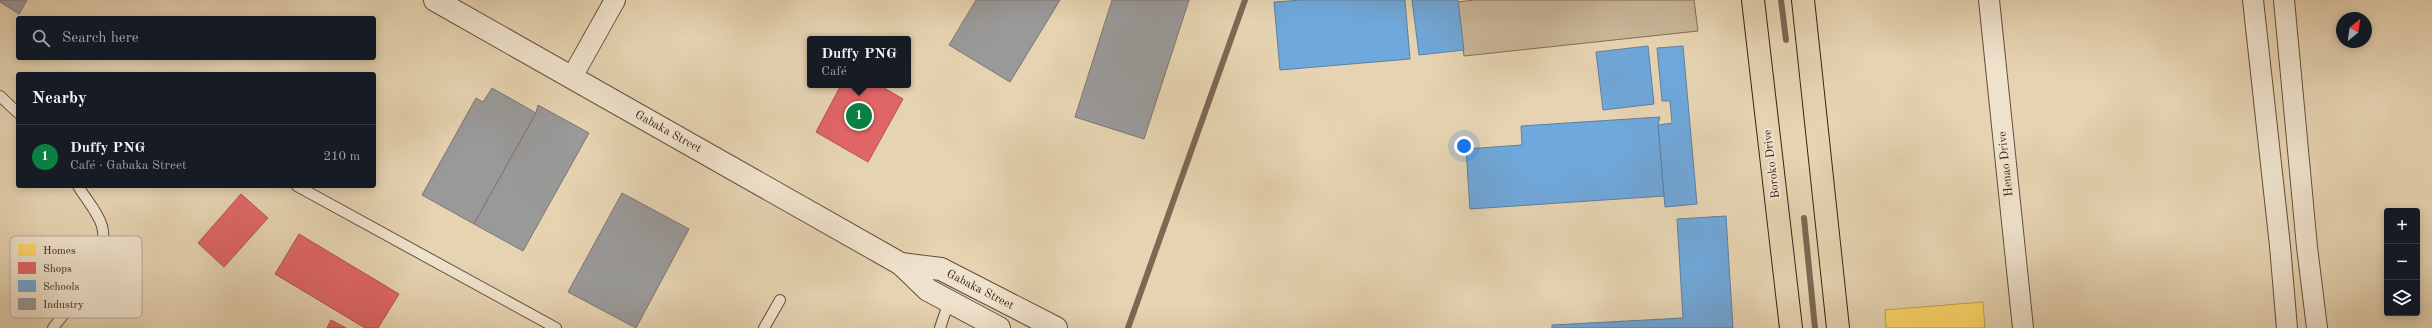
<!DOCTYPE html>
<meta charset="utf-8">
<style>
:root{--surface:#171b24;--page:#242831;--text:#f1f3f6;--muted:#9ea1a6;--line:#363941;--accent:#0b8043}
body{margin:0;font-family:"Old Standard TT",serif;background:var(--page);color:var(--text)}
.controls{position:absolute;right:12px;bottom:12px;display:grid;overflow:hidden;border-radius:4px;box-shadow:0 2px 10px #0003}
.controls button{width:36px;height:36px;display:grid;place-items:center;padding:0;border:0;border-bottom:1px solid var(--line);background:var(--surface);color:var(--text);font:20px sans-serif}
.compass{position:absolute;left:2336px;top:12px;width:36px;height:36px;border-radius:50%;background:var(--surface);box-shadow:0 2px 10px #0003;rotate:29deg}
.you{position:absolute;left:1464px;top:146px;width:14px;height:14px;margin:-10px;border:3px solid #fff;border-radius:50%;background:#1a73e8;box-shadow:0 0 0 6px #1a73e833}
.badge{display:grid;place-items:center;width:26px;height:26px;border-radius:50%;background:var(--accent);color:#fff;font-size:13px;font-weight:700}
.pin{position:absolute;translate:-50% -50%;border:2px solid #fff;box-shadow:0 1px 4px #0006}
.popup{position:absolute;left:807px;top:36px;width:104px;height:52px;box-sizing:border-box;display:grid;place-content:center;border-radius:4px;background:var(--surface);filter:drop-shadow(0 1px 3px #0005);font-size:13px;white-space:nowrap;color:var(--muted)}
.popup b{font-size:15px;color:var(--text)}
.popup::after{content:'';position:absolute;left:50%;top:100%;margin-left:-8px;border:8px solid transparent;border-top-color:var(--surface)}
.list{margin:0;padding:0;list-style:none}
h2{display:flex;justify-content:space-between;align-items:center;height:52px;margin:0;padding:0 16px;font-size:17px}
h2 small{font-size:13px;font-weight:400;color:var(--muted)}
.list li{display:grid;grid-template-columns:26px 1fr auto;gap:12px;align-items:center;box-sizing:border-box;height:64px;padding:0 16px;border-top:1px solid var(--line)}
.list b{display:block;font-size:15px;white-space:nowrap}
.list p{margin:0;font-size:13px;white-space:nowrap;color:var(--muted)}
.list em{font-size:13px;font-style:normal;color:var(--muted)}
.icon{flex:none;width:22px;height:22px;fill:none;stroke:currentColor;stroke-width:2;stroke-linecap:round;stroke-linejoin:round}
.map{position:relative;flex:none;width:2432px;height:328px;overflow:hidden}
.search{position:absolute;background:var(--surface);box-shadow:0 2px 10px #0003;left:16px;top:16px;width:360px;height:44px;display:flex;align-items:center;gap:10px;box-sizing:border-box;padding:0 14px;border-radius:4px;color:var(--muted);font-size:15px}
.panel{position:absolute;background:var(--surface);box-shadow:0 2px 10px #0003;left:16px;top:72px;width:360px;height:116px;border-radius:4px}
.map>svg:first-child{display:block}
.green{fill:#c8b597;stroke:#806c56}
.homes{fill:#ffd966;stroke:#c3a24e}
.shops{fill:#e06666;stroke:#ae524e}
.schools{fill:#6fa8dc;stroke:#5e80a1}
.industry{fill:#999;stroke:#7c7572}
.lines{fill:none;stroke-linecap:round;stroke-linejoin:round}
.stream{stroke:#7d6853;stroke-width:6}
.service-casing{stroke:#644e3d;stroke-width:12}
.minor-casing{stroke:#644e3d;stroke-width:22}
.tertiary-casing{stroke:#644e3d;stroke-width:24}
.primary-casing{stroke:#382216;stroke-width:24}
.service{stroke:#efe2cc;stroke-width:10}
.minor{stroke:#efe2cc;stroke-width:20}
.tertiary{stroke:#efe2cc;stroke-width:22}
.primary{stroke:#e6d3b1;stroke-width:22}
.labels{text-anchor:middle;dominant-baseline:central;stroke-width:4;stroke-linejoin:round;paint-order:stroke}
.street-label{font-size:12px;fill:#382216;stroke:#efe2cc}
.key{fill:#efe2cc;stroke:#b8a895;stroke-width:1}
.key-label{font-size:11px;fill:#382216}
</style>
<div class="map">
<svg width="2432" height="328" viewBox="0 0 2432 328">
<rect width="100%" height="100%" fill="#e6d3b1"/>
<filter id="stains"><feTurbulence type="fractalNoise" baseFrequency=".005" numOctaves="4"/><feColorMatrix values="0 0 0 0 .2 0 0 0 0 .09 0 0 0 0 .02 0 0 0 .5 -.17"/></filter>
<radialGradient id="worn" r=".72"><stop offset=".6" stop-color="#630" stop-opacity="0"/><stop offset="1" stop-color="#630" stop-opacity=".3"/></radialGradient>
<!-- green -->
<path class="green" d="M1474,0H1694L1698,31L1464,56L1458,2Z"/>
<!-- homes -->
<path class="homes" d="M1983,302L1985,328H1886L1885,310Z"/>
<!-- shops -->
<g class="shops">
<path d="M841,85H879L903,99L868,162L816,132Z"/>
<path d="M241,194L268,218L224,267L198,243Z"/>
<path d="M299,234L399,294L378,328H365L275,274Z"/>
<path d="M331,320L346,328H327Z"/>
</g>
<!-- schools -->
<g class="schools">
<path d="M1302,0H1405L1410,59L1280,70L1274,2Z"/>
<path d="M1412,0H1458L1464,50L1419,55Z"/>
<path d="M1648,46L1654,104L1603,110L1596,52Z"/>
<path d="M1683,46L1697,204L1665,207L1658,125L1672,123L1670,101H1662L1657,48Z"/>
<path d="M1660,117L1658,125L1664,196L1470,209L1466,149L1522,145L1521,126Z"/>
<path d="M1726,216L1733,328H1552V325L1683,318L1677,219Z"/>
</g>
<!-- industry -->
<g class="industry">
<path d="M0,0H27L19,14L0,2Z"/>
<path d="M976,0H1060L1010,82L949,45Z"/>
<path d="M1112,0H1189L1144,139L1075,117Z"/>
<path d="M492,88L536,113L474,224L422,195L476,98L483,102Z"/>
<path d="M538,105L589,133L523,251L474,224L536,113Z"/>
<path d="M622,193L689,229L636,328L568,292Z"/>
</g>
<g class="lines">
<!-- stream -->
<g class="stream">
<path d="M1781,0L1786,40"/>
<path d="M1804,218L1815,328"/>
<path d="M1128,328L1245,0"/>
</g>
<!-- service casing -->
<g class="service-casing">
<g id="service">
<path d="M0,96L18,113"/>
<path d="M297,186L556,328"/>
<path d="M53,328C73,302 111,260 102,226C98,212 85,198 78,186"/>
<path d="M764,328L780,300"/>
<path d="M940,328L949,301"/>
</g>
</g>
<!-- minor casing -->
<g class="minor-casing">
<g id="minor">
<path d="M1989,0L2023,328"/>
<path d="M2253,0L2280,246L2287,328"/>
<path d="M2284,0L2307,247L2317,328"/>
<path d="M572,77L615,0"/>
</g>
</g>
<!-- tertiary casing -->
<g class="tertiary-casing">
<g id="tertiary">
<path d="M435,0L901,264L928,290L999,328"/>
<path d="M901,264L941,269L1056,328"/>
</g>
</g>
<!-- primary casing -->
<g class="primary-casing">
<g id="primary">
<path d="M1753,0L1791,328"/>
<path d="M1803,0L1838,328"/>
</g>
</g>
<!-- service -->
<use href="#service" class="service"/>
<!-- minor -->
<use href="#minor" class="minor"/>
<!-- tertiary -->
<use href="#tertiary" class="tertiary"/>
<!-- primary -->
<use href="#primary" class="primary"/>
</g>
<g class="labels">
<!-- street labels -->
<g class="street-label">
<text transform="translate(668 132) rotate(29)">Gabaka Street</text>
<text transform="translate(1772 164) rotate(-97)">Boroko Drive</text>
<text transform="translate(2006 164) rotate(-96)">Henao Drive</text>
<text transform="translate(980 290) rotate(27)">Gabaka Street</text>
</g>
</g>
<!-- legend -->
<rect x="10" y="236" width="132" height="82" rx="6" class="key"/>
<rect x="18" y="244" width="18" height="12" fill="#ffd966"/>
<rect x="18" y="262" width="18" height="12" fill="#e06666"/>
<rect x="18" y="280" width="18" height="12" fill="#6fa8dc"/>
<rect x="18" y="298" width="18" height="12" fill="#999"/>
<g class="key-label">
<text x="43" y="254">Homes</text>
<text x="43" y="272">Shops</text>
<text x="43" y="290">Schools</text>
<text x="43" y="308">Industry</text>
</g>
<rect width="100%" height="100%" filter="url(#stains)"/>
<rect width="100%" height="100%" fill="url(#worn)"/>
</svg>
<div class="controls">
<button>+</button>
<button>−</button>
<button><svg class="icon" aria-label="layers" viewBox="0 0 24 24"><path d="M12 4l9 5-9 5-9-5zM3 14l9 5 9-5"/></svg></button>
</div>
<svg class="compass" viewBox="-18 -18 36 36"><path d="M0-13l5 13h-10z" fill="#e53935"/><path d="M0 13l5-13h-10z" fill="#9ea1a6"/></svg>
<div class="you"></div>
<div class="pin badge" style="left:859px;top:116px">1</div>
<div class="popup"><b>Duffy PNG</b>Café</div>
<div class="search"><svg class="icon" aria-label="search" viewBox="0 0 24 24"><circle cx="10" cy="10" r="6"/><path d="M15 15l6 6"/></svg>Search here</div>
<section class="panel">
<h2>Nearby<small></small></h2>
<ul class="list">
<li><span class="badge">1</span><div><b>Duffy PNG</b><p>Café · Gabaka Street</p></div><em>210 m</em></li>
</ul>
</section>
</div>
